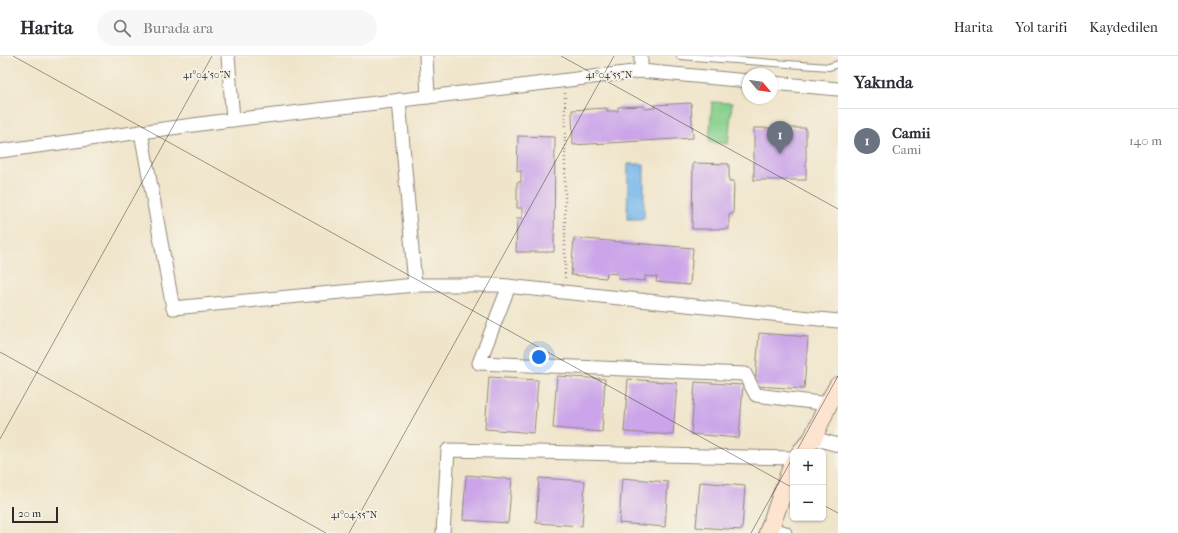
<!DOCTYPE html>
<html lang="tr">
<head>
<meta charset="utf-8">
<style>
	:root { --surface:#fff; --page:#f7f7f7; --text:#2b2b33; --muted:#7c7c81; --line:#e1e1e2; --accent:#0b8043 }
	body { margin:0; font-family:"IM FELL French Canon",serif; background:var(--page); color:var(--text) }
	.controls { position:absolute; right:12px; bottom:12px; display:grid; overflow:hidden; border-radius:6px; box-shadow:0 1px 3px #0004 }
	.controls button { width:36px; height:36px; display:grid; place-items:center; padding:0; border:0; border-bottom:1px solid var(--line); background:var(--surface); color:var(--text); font:20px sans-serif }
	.compass { position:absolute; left:742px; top:12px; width:36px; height:36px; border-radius:50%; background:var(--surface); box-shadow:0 1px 3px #0004; rotate:119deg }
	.scale { position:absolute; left:12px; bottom:10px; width:46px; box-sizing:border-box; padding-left:4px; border:2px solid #2b2b2b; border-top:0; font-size:11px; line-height:14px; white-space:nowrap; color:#2b2b2b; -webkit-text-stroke:3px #f7f3e8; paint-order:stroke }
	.you { position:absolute; left:539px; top:301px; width:14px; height:14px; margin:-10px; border:3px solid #fff; border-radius:50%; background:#1a73e8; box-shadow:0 0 0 6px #1a73e833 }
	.badge { display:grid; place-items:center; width:26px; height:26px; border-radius:50%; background:var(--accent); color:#fff; font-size:13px; font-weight:700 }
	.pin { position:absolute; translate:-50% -33px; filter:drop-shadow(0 1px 2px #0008) }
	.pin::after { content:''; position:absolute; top:21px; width:14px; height:12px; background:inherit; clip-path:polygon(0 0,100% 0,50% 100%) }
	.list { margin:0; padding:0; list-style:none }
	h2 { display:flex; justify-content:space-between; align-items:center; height:52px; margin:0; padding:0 16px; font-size:17px }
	h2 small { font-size:13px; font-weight:400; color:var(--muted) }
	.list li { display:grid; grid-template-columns:26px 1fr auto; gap:12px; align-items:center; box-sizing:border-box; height:64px; padding:0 16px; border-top:1px solid var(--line) }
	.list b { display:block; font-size:15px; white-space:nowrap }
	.list p { margin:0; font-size:13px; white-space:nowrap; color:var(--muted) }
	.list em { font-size:13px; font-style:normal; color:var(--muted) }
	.icon { flex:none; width:22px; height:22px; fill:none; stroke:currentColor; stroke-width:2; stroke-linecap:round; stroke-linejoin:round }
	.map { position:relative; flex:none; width:838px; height:477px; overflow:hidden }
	header { display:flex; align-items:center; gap:24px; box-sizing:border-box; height:56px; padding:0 20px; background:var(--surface); border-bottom:1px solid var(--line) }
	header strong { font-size:19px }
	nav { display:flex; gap:22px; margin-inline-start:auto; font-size:14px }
	.search { width:280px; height:36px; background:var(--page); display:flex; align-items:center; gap:10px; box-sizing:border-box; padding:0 14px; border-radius:22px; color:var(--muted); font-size:15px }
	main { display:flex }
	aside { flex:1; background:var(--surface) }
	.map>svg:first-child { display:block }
</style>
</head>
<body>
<header>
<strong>Harita</strong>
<div class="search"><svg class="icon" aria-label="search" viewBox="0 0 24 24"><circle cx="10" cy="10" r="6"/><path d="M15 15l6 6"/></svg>Burada ara</div>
<nav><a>Harita</a><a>Yol tarifi</a><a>Kaydedilen</a></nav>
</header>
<main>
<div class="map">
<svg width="838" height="477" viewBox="0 0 838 477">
	<rect width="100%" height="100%" fill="#f7f3e8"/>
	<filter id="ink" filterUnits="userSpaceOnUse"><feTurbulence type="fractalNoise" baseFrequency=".025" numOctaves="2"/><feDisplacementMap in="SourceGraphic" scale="8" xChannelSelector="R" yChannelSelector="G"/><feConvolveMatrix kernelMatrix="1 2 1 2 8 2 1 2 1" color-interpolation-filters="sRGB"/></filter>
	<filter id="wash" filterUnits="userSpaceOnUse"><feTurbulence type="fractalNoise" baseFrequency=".012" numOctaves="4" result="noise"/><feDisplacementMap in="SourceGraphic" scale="16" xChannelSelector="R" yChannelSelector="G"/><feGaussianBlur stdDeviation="0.9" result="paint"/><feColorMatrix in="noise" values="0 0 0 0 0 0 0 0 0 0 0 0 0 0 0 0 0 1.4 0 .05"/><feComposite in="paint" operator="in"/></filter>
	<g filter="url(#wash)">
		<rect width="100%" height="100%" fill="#f0e5ca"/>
		<polygon fill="#87d08c" stroke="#597e5c" points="712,46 732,47 728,88 709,86"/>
		<polygon fill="#76b7ea" stroke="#50718a" points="628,108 644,108 644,163 627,163"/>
		<g id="blocks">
			<g fill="#cba4e9">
				<polygon points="691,47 693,82 573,89 572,54 607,52 607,55 618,55 618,51 644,50 644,53 655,52 654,49"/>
				<rect x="754" y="72" width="52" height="52"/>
				<polygon points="518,80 555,81 554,196 516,196 517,162 522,162 522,152 517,152 517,126 521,126 521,115 517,115"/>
				<polygon points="693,107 729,108 729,125 734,125 733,158 729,158 729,173 692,173"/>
				<polygon points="574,182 693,192 690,229 656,226 657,221 645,220 645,225 618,223 618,218 607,217 606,222 571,219"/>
				<polygon points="759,277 808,281 804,333 755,330"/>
				<polygon points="557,320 605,323 602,376 553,372"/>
				<polygon points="489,321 538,324 534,377 485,373"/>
				<polygon points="628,323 677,327 673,379 624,376"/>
				<polygon points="695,326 743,329 739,382 691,378"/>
				<polygon points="466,419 512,423 508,467 463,464"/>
				<polygon points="539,422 585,425 582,470 536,467"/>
				<polygon points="622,422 668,426 665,471 619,467"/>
				<polygon points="700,426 745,430 742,474 696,471"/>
			</g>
		</g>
	</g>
	<g filter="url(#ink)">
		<use href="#blocks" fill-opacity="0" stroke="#8e887a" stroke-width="1"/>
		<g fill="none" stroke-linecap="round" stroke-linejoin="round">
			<defs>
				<polyline id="lane" points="680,0 829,11 838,8"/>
				<g id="street">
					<polyline points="228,0 233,64"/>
					<polyline points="426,0 428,41"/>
					<polyline points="641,0 641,15"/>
					<polyline points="772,27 838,33"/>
					<polyline points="399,44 415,229"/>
					<polyline points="141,76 173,252 415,229 497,229 838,265"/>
					<polyline points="0,95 223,65 512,31 641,15 748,25"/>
					<polyline points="509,230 479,307 745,318 756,339 828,348"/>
					<polyline points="813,382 838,389"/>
					<polyline points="769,472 785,477"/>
					<polyline points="443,477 448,394 793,402"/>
				</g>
				<g id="secondary">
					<polyline points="801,396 813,382 828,348 838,330"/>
					<polyline points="768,477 793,408"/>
				</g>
			</defs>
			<use href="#lane" stroke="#8e887a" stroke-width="8"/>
			<use href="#street" stroke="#8e887a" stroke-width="15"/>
			<use href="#secondary" stroke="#8e887a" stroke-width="20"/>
			<polyline stroke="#8e887a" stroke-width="2.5" stroke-dasharray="1 3" stroke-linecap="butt" points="565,37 565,224"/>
			<use href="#lane" stroke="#fff" stroke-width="6"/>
			<use href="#street" stroke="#fff" stroke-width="13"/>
			<use href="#secondary" stroke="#fde4d1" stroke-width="18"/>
		</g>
	</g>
	<path fill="none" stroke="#2b2b2b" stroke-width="1" stroke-opacity="0.45" d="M13,0l780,432M561,0l277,153M0,296l326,181M0,383l212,-383M796,396l42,-76M823,449l15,8M349,477l265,-477M751,477l42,-76"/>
	<g font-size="10" text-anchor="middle" fill="#2b2b2b" stroke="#f7f3e8" stroke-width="3.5" stroke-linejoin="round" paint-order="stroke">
		<text x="207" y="22">41°04'50"N</text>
		<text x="609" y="22">41°04'55"N</text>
		<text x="354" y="462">41°04'55"N</text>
	</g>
</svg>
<div class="controls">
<button>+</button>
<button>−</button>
</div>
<svg class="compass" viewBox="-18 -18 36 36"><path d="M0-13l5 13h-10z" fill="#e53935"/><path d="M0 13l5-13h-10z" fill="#7c7c81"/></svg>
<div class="scale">20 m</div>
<div class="you"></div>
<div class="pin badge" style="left:780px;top:98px;background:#6b7280">1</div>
</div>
<aside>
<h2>Yakında<small></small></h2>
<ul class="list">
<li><span class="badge" style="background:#6b7280">1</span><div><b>Camii</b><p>Cami</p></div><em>140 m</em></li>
</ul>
</aside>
</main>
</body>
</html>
